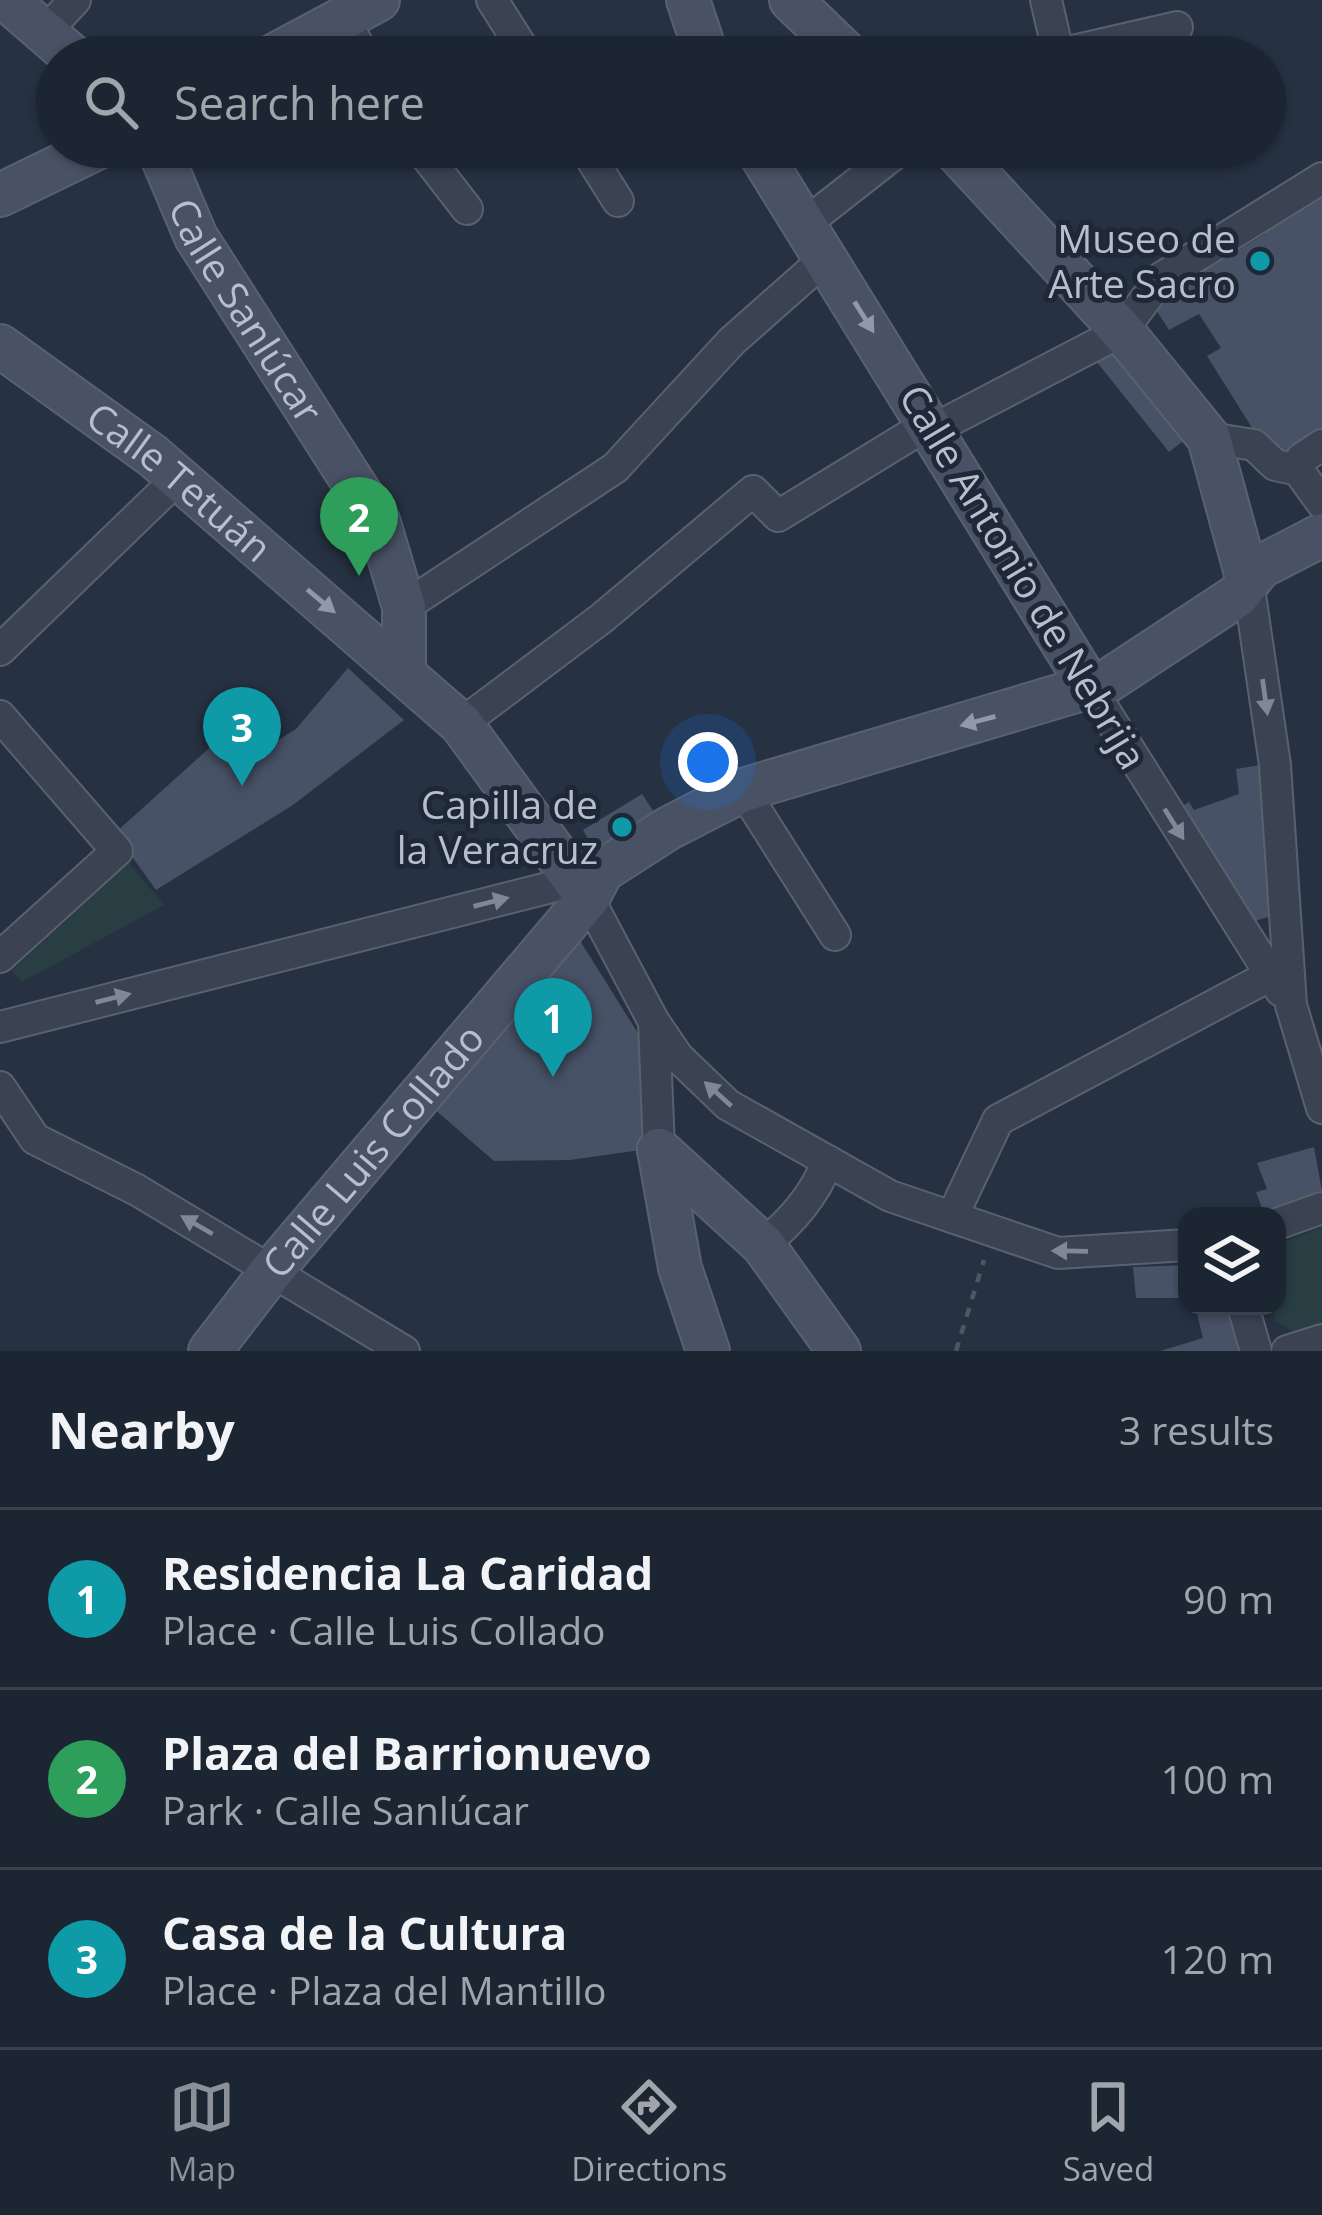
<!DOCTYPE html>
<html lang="en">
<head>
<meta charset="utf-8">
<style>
	:root { --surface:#1c2532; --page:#29313e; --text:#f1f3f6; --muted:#a0a5ac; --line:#3a424d; --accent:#8c9099 }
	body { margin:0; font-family:"Open Sans",sans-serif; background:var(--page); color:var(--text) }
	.controls { position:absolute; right:36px; bottom:36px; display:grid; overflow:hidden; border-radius:24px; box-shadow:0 3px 9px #0004 }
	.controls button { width:108px; height:108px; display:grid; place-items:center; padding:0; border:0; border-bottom:3px solid var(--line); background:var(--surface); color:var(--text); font:60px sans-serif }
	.you { position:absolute; left:708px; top:762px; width:42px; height:42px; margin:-30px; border:9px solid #fff; border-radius:50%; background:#1a73e8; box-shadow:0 0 0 18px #1a73e833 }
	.badge { display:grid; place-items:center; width:78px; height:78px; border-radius:50%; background:var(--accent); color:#fff; font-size:39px; font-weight:700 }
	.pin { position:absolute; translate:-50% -99px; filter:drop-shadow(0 3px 6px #0008) }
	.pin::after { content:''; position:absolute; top:63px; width:42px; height:36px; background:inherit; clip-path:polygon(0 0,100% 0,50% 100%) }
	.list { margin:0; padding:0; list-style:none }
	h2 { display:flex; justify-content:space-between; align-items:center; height:156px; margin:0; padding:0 48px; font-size:51px }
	h2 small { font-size:39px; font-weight:400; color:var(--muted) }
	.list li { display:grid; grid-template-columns:78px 1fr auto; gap:36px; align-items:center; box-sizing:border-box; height:180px; padding:0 48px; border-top:3px solid var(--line) }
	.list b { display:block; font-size:45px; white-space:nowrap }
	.list p { margin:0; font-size:39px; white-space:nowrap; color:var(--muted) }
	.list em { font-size:39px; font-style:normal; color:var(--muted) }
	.icon { flex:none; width:66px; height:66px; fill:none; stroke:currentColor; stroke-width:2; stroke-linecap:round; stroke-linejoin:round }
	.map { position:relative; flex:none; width:1322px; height:1351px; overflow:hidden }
	.search { position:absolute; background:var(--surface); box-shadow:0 3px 9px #0004; left:36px; right:36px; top:36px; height:132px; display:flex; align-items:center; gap:30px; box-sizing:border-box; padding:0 42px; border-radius:66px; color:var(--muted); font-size:45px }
	.sheet { height:696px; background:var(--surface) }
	nav { display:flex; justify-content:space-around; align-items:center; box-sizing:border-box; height:168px; border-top:3px solid var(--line); background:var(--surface); font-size:33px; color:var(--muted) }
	nav a { display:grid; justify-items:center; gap:6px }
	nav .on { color:var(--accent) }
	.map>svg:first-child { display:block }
</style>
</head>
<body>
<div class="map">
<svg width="1322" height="1351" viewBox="0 0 1322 1351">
	<rect width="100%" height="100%" fill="#263142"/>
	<g fill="#283e43">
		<polygon points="129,863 164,905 22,982 11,971"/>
		<polygon points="1322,1227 1322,1323 1294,1332 1276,1321 1271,1306 1277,1306 1277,1245"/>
	</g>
	<g fill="#485266">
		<polygon points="1322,187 1322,428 1278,456 1264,433 1254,431 1207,356 1221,348 1199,314 1169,330 1151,302 1265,234 1260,223"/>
		<polygon points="1110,345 1186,439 1169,452 1092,356"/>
		<polygon points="348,668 404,720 293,805 156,890 115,833 216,742 236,767 296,729"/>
		<polygon points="1266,764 1278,914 1248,923 1178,809 1189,802 1194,810 1239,794 1236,769"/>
		<polygon points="642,794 662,824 601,860 583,830"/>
		<polygon points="579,939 646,1046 648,1149 570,1160 494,1161 433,1108"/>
		<polygon points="1314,1147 1322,1191 1264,1214 1256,1192 1267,1189 1257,1163"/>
		<polygon points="1187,1265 1187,1298 1136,1298 1133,1267"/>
		<polygon points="1195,1306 1232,1306 1247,1351 1160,1351 1203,1338"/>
	</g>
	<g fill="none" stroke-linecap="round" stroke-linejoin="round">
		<defs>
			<g id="street">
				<polyline points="492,0 528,57"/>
				<polyline points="1046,0 1058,52"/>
				<polyline points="343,18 365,57"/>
				<polyline points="44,33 75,0"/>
				<polyline points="1046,57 1177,27"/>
				<polyline points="419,147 467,209"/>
				<polyline points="584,147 618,201"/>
				<polyline points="806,223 903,147"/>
				<polyline points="934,429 1122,331 1161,278 1322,178"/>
				<polyline points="1209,438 1254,445 1275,465 1298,470"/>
				<polyline points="1322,445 1302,458 1298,470 1322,503"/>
				<polyline points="1248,581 1275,765 1291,1005 1322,1108"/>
				<polyline points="404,607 615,468 732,341 827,257"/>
				<polyline points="0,650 177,479"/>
				<polyline points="1091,689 1281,991"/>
				<polyline points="0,716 117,851 0,957"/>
				<polyline points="461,724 602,618 753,491 778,516 930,423"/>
				<polyline points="743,790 835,935"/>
				<polyline points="588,898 654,1022 678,1057 728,1105 890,1196 1058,1253 1187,1245"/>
				<polyline points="654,1022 659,1150"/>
				<polyline points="0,1027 579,880"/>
				<polyline points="0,1087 35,1139 137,1190 404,1351"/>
				<polyline points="952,1217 998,1120 1269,976"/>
				<polyline points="1277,1224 1322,1208"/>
				<path d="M763,1245c29,-24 51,-49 65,-84"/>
				<polyline points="1243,1306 1256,1351"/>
				<polyline points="1287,1351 1322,1340"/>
			</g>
			<g id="secondary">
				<polyline points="7,0 73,57"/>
				<polyline points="688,0 707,57"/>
				<polyline points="791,0 850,57"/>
				<polyline points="271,57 378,0"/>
				<path id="s1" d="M158,147l38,90 183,286 25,84v65"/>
				<polyline points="756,147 1091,689"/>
				<polyline points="952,147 1122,331 1209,438 1248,581"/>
				<polyline points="0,195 99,147"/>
				<path id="s2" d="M0,346l153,110 308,268 127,174"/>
				<polyline points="659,1150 763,1245 839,1351"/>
				<polyline points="659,1150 680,1268 708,1351"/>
				<path id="s3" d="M210,1351l63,-82 315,-371 14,-27 67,-43 74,-38 363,-108 131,-86 23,-29 62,-32"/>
			</g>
		</defs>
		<use href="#street" stroke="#59616f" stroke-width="34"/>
		<use href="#secondary" stroke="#59616f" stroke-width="46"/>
		<polyline stroke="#475b60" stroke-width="4.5" stroke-dasharray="9 9" stroke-linecap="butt" points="956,1351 984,1260"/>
		<use href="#street" stroke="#3b4352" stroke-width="30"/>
		<use href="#secondary" stroke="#495265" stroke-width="42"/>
	</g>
	<defs><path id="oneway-solid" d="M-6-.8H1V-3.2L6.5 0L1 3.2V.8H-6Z" transform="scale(3)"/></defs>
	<g fill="#9198a8">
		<use href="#oneway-solid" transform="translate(864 317) rotate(58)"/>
		<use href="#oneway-solid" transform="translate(321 601) rotate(40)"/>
		<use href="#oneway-solid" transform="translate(978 721) rotate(165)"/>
	</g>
	<g fill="#808795">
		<use href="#oneway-solid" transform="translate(1265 697) rotate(82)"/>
		<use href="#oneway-solid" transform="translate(1174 824) rotate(58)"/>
		<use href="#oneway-solid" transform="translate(491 902) rotate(-14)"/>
		<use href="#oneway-solid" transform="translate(113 998) rotate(-14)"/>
		<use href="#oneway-solid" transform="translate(718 1094) rotate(-138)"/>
		<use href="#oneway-solid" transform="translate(197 1225) rotate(-150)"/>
		<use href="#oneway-solid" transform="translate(1070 1251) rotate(-179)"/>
	</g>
	<g fill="#0f9aa8" stroke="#1f2837" stroke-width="4.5">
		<circle cx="1260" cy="261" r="12"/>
		<circle cx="622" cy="827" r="12"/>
	</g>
	<g text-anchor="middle" stroke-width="10" stroke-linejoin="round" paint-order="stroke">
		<g font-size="39" fill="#b8becc" stroke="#1f2837" text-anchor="end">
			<text x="1236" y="253">Museo de<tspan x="1236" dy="45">Arte Sacro</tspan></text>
			<text x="598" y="819">Capilla de<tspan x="598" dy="45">la Veracruz</tspan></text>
		</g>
		<g font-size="39" fill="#b8becc" stroke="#1f2837">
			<text dy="14" stroke="none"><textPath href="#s1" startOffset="186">Calle Sanlúcar</textPath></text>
			<text dy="14" stroke="none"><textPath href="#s2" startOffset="225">Calle Tetuán</textPath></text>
			<text transform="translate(1023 577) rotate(59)" y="14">Calle Antonio de Nebrija</text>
			<text dy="14" stroke="none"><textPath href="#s3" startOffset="258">Calle Luis Collado</textPath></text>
		</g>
	</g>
</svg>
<div class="controls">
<button><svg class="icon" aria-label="layers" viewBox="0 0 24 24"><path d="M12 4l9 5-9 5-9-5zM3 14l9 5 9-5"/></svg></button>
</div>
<div class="you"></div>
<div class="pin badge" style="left:553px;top:1077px;background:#0f9aa8">1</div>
<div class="pin badge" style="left:359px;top:576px;background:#2e9e5b">2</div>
<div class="pin badge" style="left:242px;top:786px;background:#0f9aa8">3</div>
<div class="search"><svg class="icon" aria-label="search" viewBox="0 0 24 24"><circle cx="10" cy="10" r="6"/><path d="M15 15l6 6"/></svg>Search here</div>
</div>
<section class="sheet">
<h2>Nearby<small>3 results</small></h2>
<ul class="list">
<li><span class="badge" style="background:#0f9aa8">1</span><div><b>Residencia La Caridad</b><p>Place · Calle Luis Collado</p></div><em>90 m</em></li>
<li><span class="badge" style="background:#2e9e5b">2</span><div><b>Plaza del Barrionuevo</b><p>Park · Calle Sanlúcar</p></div><em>100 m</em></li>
<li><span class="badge" style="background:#0f9aa8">3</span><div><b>Casa de la Cultura</b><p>Place · Plaza del Mantillo</p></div><em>120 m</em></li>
</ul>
</section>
<nav>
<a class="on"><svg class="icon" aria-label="map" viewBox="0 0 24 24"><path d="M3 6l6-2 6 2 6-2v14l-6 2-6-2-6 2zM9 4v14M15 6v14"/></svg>Map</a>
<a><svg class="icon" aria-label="directions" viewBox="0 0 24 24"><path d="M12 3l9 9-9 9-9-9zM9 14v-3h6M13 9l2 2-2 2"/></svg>Directions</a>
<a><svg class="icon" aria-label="saved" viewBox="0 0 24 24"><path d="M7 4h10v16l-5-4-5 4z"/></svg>Saved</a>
</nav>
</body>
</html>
